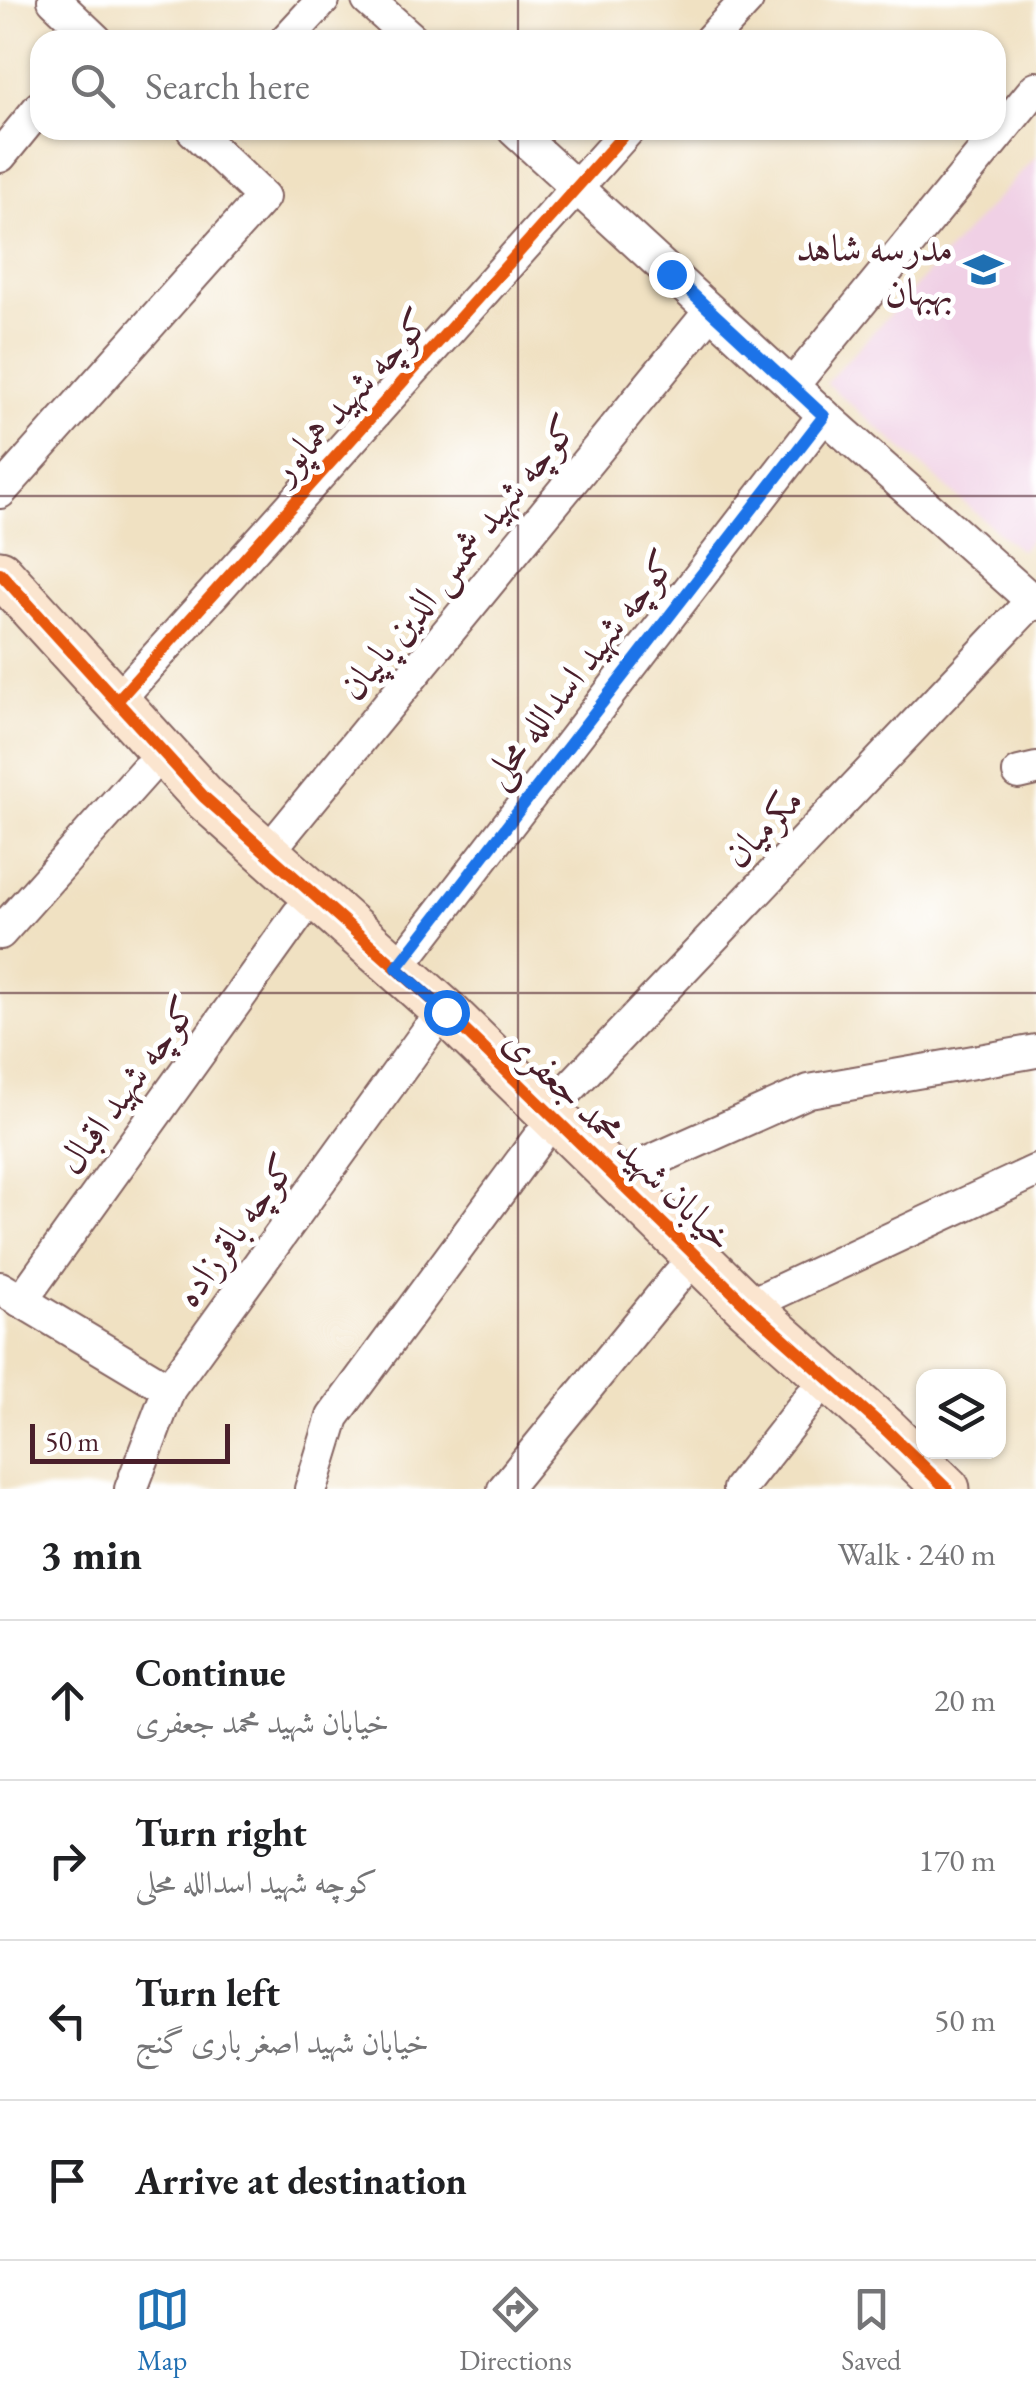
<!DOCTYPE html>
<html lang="en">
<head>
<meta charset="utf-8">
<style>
	:root { --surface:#fff; --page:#f6f6f6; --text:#202124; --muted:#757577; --line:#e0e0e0; --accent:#1f6fb2 }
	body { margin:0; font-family:"EB Garamond",Amiri,serif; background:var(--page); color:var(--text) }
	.controls { position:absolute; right:30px; bottom:30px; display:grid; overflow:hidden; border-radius:20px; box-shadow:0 2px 8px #0004 }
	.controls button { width:90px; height:90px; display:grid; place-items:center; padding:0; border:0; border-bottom:2px solid var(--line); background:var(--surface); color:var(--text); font:50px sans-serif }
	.scale { position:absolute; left:30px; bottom:25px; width:200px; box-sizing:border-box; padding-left:10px; border:5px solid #4a1f2b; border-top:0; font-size:28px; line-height:35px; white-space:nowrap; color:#4a1f2b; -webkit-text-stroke:8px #fff; paint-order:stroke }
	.stop { position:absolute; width:30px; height:30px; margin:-22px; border:8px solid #1a73e8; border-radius:50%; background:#fff }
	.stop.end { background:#1a73e8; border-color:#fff; box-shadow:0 2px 10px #0008 }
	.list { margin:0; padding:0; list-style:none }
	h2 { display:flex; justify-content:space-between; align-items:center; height:130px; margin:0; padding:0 40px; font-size:42px }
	h2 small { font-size:32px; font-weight:400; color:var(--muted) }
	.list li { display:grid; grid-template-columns:65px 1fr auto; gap:30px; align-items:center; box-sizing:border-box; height:160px; padding:0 40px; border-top:2px solid var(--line) }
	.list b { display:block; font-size:38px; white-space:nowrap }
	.list p { margin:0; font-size:32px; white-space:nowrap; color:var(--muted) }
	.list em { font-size:32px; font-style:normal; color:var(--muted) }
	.icon { flex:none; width:55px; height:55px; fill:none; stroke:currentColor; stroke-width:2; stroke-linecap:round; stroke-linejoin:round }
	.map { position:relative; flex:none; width:1036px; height:1489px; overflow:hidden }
	.search { position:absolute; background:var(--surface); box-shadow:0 2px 8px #0004; left:30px; right:30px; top:30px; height:110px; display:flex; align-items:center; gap:25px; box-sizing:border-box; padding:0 35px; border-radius:30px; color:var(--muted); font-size:38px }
	.sheet { height:770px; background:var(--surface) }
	nav { display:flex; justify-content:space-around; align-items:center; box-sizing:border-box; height:140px; border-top:2px solid var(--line); background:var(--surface); font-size:28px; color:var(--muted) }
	nav a { display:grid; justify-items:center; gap:5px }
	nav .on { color:var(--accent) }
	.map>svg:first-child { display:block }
</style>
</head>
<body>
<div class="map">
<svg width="1036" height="1489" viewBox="0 0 1036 1489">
	<rect width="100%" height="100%" fill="#fff"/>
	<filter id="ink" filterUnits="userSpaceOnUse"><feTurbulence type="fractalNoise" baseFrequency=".01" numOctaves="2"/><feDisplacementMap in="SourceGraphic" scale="20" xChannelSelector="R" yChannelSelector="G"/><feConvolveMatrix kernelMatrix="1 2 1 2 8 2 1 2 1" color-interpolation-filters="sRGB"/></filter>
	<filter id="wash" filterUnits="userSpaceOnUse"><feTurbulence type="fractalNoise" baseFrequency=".0048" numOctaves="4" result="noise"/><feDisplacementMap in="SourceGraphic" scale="40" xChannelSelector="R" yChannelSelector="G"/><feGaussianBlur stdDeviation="2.25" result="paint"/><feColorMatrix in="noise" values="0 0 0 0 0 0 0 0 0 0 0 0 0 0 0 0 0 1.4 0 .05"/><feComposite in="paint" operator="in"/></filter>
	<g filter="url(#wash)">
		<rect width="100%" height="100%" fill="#f0e1c2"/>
		<polygon fill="#f0d0e5" points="1036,156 1036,533 1020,551 826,383"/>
	</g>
	<g filter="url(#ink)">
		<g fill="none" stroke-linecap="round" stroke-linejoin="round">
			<defs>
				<g id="street">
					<polyline points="54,0 96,40"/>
					<polyline points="368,0 413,40"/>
					<polyline points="286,40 323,0"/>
					<polyline points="710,40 747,0"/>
					<polyline points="514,130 824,415 1036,604"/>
					<polyline points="0,156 40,107"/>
					<polyline points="792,386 1036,88"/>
					<polyline points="0,492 263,197 193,130"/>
					<polyline points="117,701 628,130"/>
					<polyline points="1019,773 1036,769"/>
					<polyline points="267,853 710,312"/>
					<polyline points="0,933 145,771"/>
					<polyline points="397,969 824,415"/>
					<polyline points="547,1112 1036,597"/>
					<polyline points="614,1178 809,1091 1036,1051"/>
					<polyline points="0,1288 169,1389"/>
					<polyline points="21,1301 298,915"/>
					<polyline points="747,1306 1036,1171"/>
					<polyline points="131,1489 169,1389 428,1031"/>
					<polyline points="311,1489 333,1417 538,1139"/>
					<polyline points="504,1489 678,1276"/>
					<polyline points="739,1489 810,1398"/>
				</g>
				<polyline id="secondary" points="0,573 204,797 446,1012 747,1306 884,1428 947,1489"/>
			</defs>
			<use href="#street" stroke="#846360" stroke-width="36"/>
			<use href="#secondary" stroke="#846360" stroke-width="49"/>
			<use href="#street" stroke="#fff" stroke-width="32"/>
			<use href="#secondary" stroke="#fbe5cf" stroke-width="45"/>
			<defs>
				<g id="cycleway">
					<polyline points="0,573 204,797 446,1012 747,1306 884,1428 947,1489"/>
					<polyline points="117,701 628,130"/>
				</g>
			</defs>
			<use href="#cycleway" stroke="#fff" stroke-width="19"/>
			<use href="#cycleway" stroke="#e8590c" stroke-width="12"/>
		</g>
	</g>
	<g fill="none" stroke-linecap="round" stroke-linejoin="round" filter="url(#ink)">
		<polyline stroke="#1a73e8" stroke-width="12" points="446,1012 397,968 824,416 671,274"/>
	</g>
	<path fill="none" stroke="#4a1f2b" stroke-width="2.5" stroke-opacity="0.55" d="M518,0v40M518,130v1359M0,496h1036M0,993h1036"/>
	<defs>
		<symbol id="school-bare" viewBox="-9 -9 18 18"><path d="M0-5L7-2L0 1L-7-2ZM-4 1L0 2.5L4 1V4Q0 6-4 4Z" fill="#1f6fb2" stroke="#fff" stroke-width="2.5" paint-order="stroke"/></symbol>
	</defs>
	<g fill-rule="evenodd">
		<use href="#school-bare" x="956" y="242" width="55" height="55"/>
	</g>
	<g text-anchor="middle" stroke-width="10" stroke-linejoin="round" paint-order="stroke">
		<g font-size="38" fill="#4a1f2b" stroke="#fff" text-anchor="end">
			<text x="953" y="261">مدرسه شاهد<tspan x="953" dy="44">بهبهان</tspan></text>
		</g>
		<g font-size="38" fill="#4a1f2b" stroke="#fff">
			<text transform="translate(350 395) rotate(-48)" y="13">کوچه شهید هماپور</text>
			<text transform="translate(458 557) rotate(-51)" y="13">کوچه شهید شمس الدین پاپیان</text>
			<text transform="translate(579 668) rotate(-52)" y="13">کوچه شهید اسدالله محلی</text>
			<text transform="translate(763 827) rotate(-46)" y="13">مکرمیان</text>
			<text transform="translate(127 1085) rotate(-54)" y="13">کوچه شهید اقبال</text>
			<text transform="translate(619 1139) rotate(44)" y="13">خیابان شهید محمد جعفری</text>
			<text transform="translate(235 1230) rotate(-54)" y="13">کوچه باقرزاده</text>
		</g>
	</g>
</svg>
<div class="controls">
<button><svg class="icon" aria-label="layers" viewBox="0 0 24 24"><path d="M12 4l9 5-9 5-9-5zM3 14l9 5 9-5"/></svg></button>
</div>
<div class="scale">50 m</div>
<div class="stop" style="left:446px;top:1012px"></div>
<div class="stop end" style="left:671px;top:274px"></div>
<div class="search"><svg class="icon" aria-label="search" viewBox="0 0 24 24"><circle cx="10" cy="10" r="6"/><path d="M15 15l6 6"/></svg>Search here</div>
</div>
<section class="sheet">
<h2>3 min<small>Walk · 240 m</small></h2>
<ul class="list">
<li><svg class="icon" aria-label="ahead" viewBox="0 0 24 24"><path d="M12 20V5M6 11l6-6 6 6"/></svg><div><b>Continue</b><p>خیابان شهید محمد جعفری</p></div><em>20 m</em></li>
<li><svg class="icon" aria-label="right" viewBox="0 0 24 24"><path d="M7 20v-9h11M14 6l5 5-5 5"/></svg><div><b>Turn right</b><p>کوچه شهید اسدالله محلی</p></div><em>170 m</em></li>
<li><svg class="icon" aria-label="left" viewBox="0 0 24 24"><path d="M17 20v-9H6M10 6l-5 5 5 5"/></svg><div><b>Turn left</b><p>خیابان شهید اصغر باری گنج</p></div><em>50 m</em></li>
<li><svg class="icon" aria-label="arrive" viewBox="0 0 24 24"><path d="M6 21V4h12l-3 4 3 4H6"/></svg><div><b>Arrive at destination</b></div></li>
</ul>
</section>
<nav>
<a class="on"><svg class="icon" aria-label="map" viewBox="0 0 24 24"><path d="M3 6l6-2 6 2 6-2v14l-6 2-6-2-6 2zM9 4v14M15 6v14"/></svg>Map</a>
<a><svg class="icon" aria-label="directions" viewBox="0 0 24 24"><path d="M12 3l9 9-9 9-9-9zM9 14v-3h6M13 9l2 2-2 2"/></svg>Directions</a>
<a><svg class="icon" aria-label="saved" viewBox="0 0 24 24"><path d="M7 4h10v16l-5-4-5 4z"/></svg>Saved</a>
</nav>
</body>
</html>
